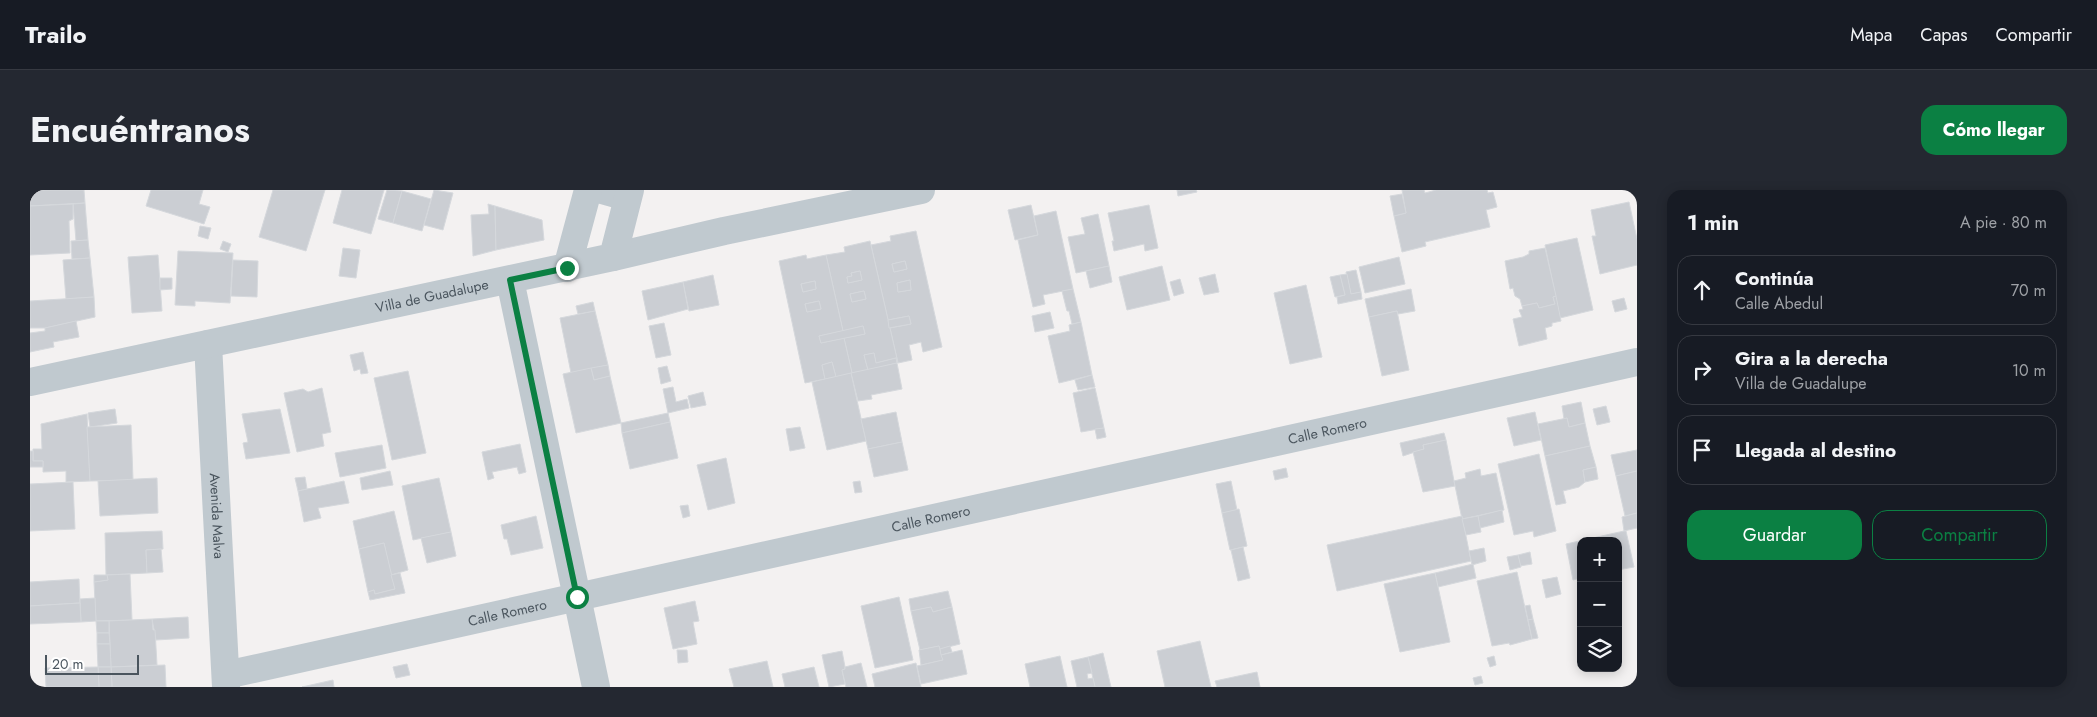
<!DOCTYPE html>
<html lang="es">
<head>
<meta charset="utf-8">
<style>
	:root { --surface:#171b24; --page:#242831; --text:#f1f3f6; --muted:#9ea1a6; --line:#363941; --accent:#0b8043 }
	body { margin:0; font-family:Jost,sans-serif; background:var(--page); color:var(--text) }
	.controls { position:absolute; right:15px; bottom:15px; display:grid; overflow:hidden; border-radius:10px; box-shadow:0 2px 12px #0003 }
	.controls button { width:45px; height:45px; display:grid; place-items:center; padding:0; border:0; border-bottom:1px solid var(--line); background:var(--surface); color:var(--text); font:25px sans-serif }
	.scale { position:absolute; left:15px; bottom:12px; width:94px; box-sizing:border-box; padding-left:5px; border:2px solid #4a555e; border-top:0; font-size:14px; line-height:18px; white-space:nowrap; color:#4a555e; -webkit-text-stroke:4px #fff; paint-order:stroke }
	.stop { position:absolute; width:15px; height:15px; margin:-11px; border:4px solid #0b8043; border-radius:50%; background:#fff }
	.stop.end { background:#0b8043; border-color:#fff; box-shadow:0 1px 5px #0008 }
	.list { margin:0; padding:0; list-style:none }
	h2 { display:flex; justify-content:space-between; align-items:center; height:65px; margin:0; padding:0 20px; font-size:21px }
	h2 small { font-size:16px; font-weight:400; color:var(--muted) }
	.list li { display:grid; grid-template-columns:32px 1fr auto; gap:15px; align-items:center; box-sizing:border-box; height:70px; margin:0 10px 10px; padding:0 10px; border:1px solid var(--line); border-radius:15px }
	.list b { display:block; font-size:19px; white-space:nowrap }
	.list p { margin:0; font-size:16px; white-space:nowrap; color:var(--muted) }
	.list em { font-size:16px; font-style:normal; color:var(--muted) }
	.actions { display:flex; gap:10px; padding:15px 20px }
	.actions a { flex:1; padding:11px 0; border:1px solid var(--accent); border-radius:15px; text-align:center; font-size:18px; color:var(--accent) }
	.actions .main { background:var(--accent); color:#fff }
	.icon { flex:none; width:28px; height:28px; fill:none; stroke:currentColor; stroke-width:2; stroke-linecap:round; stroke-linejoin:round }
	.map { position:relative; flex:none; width:1607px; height:497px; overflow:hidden; border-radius:15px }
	header { display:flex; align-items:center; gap:30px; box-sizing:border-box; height:70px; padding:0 25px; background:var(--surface); border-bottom:1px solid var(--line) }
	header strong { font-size:24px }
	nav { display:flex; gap:28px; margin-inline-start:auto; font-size:18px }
	.intro { display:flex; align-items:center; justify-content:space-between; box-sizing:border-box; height:120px; padding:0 30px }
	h1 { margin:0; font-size:35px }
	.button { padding:12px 22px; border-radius:15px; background:var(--accent); color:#fff; font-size:18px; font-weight:700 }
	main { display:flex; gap:30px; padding:0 30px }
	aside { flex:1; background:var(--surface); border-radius:15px; box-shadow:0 2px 12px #0003 }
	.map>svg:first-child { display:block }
</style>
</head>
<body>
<header>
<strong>Trailo</strong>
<nav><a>Mapa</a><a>Capas</a><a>Compartir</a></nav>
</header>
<div class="intro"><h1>Encuéntranos</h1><a class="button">Cómo llegar</a></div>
<main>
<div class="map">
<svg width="1607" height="497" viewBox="0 0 1607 497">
	<rect width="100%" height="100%" fill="#f3f1f1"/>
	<g fill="#cbced3" stroke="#d5d8dc" fill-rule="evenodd">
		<polygon points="0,0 54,0 55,13 0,16"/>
		<polygon points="121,0 173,0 169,14 180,17 174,34 116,16"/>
		<polygon points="243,0 295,0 276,61 229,47"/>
		<polygon points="312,0 354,0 341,44 303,33"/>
		<polygon points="357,0 372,1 363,33 348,29"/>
		<polygon points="404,0 423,3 413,40 394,35"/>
		<polygon points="1147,0 1166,0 1167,2 1148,6"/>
		<polygon points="1372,0 1394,0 1395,3 1406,0 1457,0 1458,3 1463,2 1467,17 1456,20 1460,37 1395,52 1396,56 1372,62 1364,26 1376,23"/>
		<polygon points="372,1 401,9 392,41 363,33"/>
		<polygon points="1372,4 1376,23 1364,26 1360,6"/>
		<polygon points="1599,12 1607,49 1607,75 1570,84 1562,46 1566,46 1561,20"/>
		<polygon points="55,13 58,50 46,51 43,14"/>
		<polygon points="43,14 43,29 39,31 40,63 0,65 0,16"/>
		<polygon points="458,14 465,16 466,60 443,66 441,25 459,24"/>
		<polygon points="1001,15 1008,45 985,50 978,20"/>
		<polygon points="1119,15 1128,58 1115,61 1114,54 1084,61 1082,51 1084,51 1078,23"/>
		<polygon points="465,16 512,30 514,50 466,60"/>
		<polygon points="1026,21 1043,99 1013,105 1015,114 1003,117 988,50 1008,45 1004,26"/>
		<polygon points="1068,24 1079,76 1046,83 1038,47 1055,44 1051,28"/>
		<polygon points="170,36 181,38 178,49 168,46"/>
		<path d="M886,41l26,116 -19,5 -2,-10 -12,3 3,15 -14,3 -8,-35 21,-4 -2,-8 -21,4 -17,-75 20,-4 -1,-5zM875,71l2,8 -13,3 -2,-8zM880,90l1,10 -13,2 -1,-9z"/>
		<polygon points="1547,48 1563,120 1530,128 1515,55"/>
		<polygon points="58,50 60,68 42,69 41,51"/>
		<polygon points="193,51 201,54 198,62 190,59"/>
		<path d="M840,51l28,122 -2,-5 -20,5 -2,-10 -10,2 4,15 -16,3 -8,-35 21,-4 -2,-8 -20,5 -17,-76 19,-3 -1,-5zM830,81l2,9 -14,3 -1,-6 5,-1 -1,-3zM834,101l2,8 -14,3 -2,-8z"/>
		<polygon points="313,58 330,60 326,88 309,86"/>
		<polygon points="1515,58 1526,106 1523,107 1525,114 1509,118 1507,113 1492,116 1490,109 1485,106 1483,98 1480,99 1475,71 1493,67 1499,64 1499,61"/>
		<polygon points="148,61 203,63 200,113 165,111 165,116 145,115"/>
		<polygon points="128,65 132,121 102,123 98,67"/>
		<path d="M776,65l1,4 19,-4 17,76 -24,5 2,7 23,-5 8,35 -16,4 -4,-15 -10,3 3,14 -20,4 -26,-122zM785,91l1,8 -13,3 -2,-8zM789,111l2,8 -14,3 -2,-8z"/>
		<polygon points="1369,67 1375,94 1335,103 1329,77"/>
		<polygon points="60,68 64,107 36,109 33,70"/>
		<polygon points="203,70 228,71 227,107 201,106"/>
		<polygon points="875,71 877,79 864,82 862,74"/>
		<polygon points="1079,76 1082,92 1060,98 1056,81"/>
		<polygon points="1132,76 1140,110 1097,120 1089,87"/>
		<polygon points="1326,80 1331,102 1321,104 1316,82"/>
		<polygon points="830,81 832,90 818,93 817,87 822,86 821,83"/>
		<polygon points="1185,84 1189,102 1174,105 1169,88"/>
		<polygon points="1317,84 1321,104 1331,102 1332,109 1308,114 1307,107 1315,105 1310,85"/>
		<polygon points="683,85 689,115 659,121 653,92"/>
		<polygon points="1310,85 1315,105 1305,107 1300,87"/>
		<polygon points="130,88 142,88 142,99 130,100"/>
		<polygon points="1150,89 1154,103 1144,106 1140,92"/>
		<polygon points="880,90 881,100 868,102 867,93"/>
		<polygon points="785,91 786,99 773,102 771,94"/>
		<polygon points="653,92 658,119 618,130 612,101"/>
		<polygon points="1276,95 1292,167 1260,174 1244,103"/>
		<polygon points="1043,99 1051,132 1042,134 1039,121 1037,121 1032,101"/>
		<polygon points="1381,99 1385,121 1368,124 1367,121 1339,127 1335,109"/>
		<polygon points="834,101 836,109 822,112 820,104"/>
		<polygon points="1526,106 1531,131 1522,133 1522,136 1515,138 1517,149 1489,156 1483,129 1492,127 1489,120 1493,119 1492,116 1507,113 1509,118 1525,114 1523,107"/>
		<polygon points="64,107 65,127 15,138 0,138 0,111"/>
		<polygon points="1594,108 1597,119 1585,122 1582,111"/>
		<polygon points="789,111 791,119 777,122 775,114"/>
		<polygon points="563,112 565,121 548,124 546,116"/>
		<polygon points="565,121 578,175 541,183 530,128"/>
		<polygon points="1367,121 1379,180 1352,186 1339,127"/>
		<polygon points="1020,122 1024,138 1005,142 1002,126"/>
		<polygon points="879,126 881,134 859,138 858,130"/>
		<polygon points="46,131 49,147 23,152 24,157 0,162 0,143 15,141 15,138"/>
		<polygon points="1051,132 1062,185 1029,193 1018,146 1040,141 1039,135"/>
		<polygon points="634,133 641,165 626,168 619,136"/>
		<polygon points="833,136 835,144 791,153 789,146"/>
		<polygon points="333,162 338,183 331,184 330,179 324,181 320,165"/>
		<polygon points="844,163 846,173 866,168 867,173 838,180 834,165"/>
		<polygon points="802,172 806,187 795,189 792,175"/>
		<polygon points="867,173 872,199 841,205 842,209 828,211 821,183"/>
		<polygon points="578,175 580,186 564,190 561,178"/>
		<polygon points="637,176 641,191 631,194 628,178"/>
		<polygon points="561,178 564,190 580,186 591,233 546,243 533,184"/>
		<polygon points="378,181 396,263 362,270 344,188"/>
		<polygon points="821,183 836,251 797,260 782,192"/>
		<polygon points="1062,185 1065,197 1048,200 1045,190"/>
		<polygon points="643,197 646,212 657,209 659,218 638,223 633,199"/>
		<polygon points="292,198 301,242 292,244 294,256 267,262 254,203 273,199 278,202"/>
		<polygon points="1065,198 1074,238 1051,242 1043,203"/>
		<polygon points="673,202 676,215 661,218 658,206"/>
		<polygon points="1551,212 1555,233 1539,237 1537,228 1534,229 1532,216"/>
		<polygon points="1576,216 1580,232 1567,235 1563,219"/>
		<polygon points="85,219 87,233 60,237 58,223"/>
		<polygon points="250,219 260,263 216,269 213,253 218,252 212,224"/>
		<polygon points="866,222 872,252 838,259 831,229"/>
		<polygon points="1505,222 1511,250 1484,256 1477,228"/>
		<polygon points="638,223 640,232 592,243 591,233"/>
		<polygon points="57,224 60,291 36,292 36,281 13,282 13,271 3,271 3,259 12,259 11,234"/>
		<polygon points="1537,228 1539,237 1555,233 1560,256 1515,266 1508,234"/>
		<polygon points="640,232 648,268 600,279 592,243"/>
		<polygon points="101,235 103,290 60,291 57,237"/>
		<polygon points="770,237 775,258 760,261 756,239"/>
		<polygon points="1074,238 1076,247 1067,249 1065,239"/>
		<polygon points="1414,243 1416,250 1393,255 1394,259 1373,266 1370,253"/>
		<polygon points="1416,250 1425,296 1393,302 1383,262 1394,259 1393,255"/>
		<polygon points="872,252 878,280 844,287 838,259"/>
		<polygon points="490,254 496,282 489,284 487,277 462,282 464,288 458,290 452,262"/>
		<polygon points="352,255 356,278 310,287 305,263"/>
		<polygon points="1560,256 1566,277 1553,280 1555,292 1549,297 1533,301 1536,313 1526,315 1515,266"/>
		<polygon points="1607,260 1607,281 1586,286 1581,265"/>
		<polygon points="0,261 3,261 3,271 13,271 13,277 0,277"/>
		<polygon points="1509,264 1526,341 1504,347 1503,341 1484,345 1468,274"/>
		<polygon points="696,268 705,313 678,320 667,275"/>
		<polygon points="1566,277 1568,289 1555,292 1553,280"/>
		<polygon points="1256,278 1258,287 1245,290 1243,281"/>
		<polygon points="1450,279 1451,286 1466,283 1474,320 1432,329 1424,291 1436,288 1435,283"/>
		<polygon points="360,281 363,295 332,300 330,288"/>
		<polygon points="1607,281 1607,323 1595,326 1586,286"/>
		<polygon points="275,287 277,299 268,301 265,288"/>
		<polygon points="127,288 128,323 70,326 68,291"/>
		<polygon points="409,288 421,342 383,350 372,296"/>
		<polygon points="314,291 319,313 288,318 291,328 274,332 268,301"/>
		<polygon points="830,291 832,302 825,303 823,292"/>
		<polygon points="1201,291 1207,320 1192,323 1186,294"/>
		<polygon points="43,292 45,339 0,341 0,294"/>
		<polygon points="658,315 660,326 653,328 650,316"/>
		<polygon points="1209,319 1217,356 1200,360 1192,323"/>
		<polygon points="1472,320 1474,332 1450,338 1448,326"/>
		<polygon points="364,321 378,380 361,385 354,353 329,359 323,331"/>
		<polygon points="1607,323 1607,338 1594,341 1592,327"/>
		<polygon points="506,326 513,358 481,365 477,349 474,349 471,335"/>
		<polygon points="1432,326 1441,371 1307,401 1297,355"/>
		<polygon points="1448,326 1451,342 1436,345 1432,329"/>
		<polygon points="132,341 133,359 116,360 117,383 76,385 75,343"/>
		<polygon points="1594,341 1596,341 1604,377 1588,380 1588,351 1551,351 1551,388 1543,390 1536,354"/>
		<polygon points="421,342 426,366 397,373 391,348"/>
		<polygon points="354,353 365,399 345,404 344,400 338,402 329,359"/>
		<polygon points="1213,357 1220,388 1208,391 1201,360"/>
		<polygon points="1454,358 1456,371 1442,375 1439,361"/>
		<polygon points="131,359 133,382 117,383 116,360"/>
		<polygon points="1500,362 1502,374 1490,376 1488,365"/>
		<polygon points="1488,365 1491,377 1480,380 1477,367"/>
		<polygon points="1443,374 1446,388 1408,397 1405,383"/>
		<polygon points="1487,382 1502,449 1480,455 1479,453 1462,456 1447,391"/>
		<polygon points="370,383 375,403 340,410 338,402 344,400 345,404 365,399 361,385"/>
		<polygon points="1405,383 1420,452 1370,462 1354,394"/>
		<polygon points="100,384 102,430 66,431 64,392 78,390 77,385"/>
		<polygon points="64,385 77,385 78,390 64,392"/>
		<polygon points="1527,387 1531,404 1516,408 1512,390"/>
		<polygon points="49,389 50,413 0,416 0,392"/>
		<polygon points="918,401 922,417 903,422 901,417 881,421 879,409"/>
		<polygon points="869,407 883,470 845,478 831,416"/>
		<polygon points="65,408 66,431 51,432 50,409"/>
		<polygon points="665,411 669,431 663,432 667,454 643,459 634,418"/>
		<polygon points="50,413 51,432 0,434 0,416"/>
		<polygon points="1500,415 1503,429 1498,430 1495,416"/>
		<polygon points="901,417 903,422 922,417 930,454 910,459 909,456 890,460 881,421"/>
		<polygon points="158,427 159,448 126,450 122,429"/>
		<polygon points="122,429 123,440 125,440 127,475 81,477 79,431"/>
		<polygon points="1503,429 1508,448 1502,449 1498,430"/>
		<polygon points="66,431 79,431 79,443 67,443"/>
		<polygon points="67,443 79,443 80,454 67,454"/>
		<polygon points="1170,451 1181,497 1135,497 1127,461"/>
		<polygon points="67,454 80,454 81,477 68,477"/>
		<polygon points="909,456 913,470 891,475 889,460"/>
		<polygon points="920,456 922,462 911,465 910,459"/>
		<polygon points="647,460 657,460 658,472 648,473"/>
		<polygon points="932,460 937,484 891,494 887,476 913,470 911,465"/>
		<polygon points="812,461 815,477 815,479 812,480 815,494 799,497 792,465"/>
		<polygon points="1073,463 1081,497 1065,497 1058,467"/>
		<polygon points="1030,466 1037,497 1000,497 995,474"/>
		<polygon points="1464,466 1466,475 1460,477 1457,468"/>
		<polygon points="1058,467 1062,483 1057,484 1058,489 1063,488 1065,497 1047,497 1041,471"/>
		<polygon points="737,471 743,497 704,497 699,479"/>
		<polygon points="831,473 837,497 816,497 812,480 815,479 815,477"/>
		<polygon points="886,473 891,497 845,497 842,484"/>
		<polygon points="377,474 380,485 366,488 363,477"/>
		<polygon points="135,475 136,497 82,497 81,477"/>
		<polygon points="68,477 81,477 82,497 69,497"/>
		<polygon points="68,477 69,497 16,497 15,478"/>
		<polygon points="784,477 789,497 755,497 752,484"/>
		<polygon points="1227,482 1230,497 1187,497 1185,491"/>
		<polygon points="1451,486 1453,493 1445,495 1443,488"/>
		<polygon points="303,490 304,497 272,497"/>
	</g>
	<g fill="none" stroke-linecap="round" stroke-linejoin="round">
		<g stroke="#c0c9cf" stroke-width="28">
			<polyline points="572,0 597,7"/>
			<polyline points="583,67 694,41 891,0"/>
			<polyline points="480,90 566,497"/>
			<path id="s1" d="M178,154l18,343"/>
			<path id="s2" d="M196,485l1411,-313"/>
		</g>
		<g stroke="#c0c9cf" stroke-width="28">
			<polyline points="537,78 558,0"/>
			<path id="s3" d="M0,192l583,-125 17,-67"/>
		</g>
	</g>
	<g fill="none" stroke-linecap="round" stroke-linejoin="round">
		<polyline stroke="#0b8043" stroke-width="6" points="537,78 480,90 547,407"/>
	</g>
	<g text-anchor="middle" stroke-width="4.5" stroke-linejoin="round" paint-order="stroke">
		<g font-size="14" fill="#4a555e" stroke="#fff">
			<text dy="5" stroke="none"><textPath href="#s3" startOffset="411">Villa de Guadalupe</textPath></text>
			<text dy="5" stroke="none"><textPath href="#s2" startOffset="1128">Calle Romero</textPath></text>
			<text dy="5" stroke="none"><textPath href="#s1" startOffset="172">Avenida Malva</textPath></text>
			<text dy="5" stroke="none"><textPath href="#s2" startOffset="722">Calle Romero</textPath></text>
			<text dy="5" stroke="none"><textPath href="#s2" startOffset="288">Calle Romero</textPath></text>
		</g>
	</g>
</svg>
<div class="controls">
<button>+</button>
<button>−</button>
<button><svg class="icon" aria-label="layers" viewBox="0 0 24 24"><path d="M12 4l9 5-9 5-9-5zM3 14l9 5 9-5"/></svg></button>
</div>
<div class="scale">20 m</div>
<div class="stop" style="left:547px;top:407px"></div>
<div class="stop end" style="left:537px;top:78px"></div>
</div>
<aside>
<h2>1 min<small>A pie · 80 m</small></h2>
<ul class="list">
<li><svg class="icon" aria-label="ahead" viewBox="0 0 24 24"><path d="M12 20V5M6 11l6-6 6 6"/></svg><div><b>Continúa</b><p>Calle Abedul</p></div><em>70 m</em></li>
<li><svg class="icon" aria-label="right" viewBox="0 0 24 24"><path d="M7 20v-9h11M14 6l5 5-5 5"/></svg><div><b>Gira a la derecha</b><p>Villa de Guadalupe</p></div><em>10 m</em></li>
<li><svg class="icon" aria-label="arrive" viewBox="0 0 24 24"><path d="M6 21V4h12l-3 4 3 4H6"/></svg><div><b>Llegada al destino</b></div></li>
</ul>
<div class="actions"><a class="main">Guardar</a><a>Compartir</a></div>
</aside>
</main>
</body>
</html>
